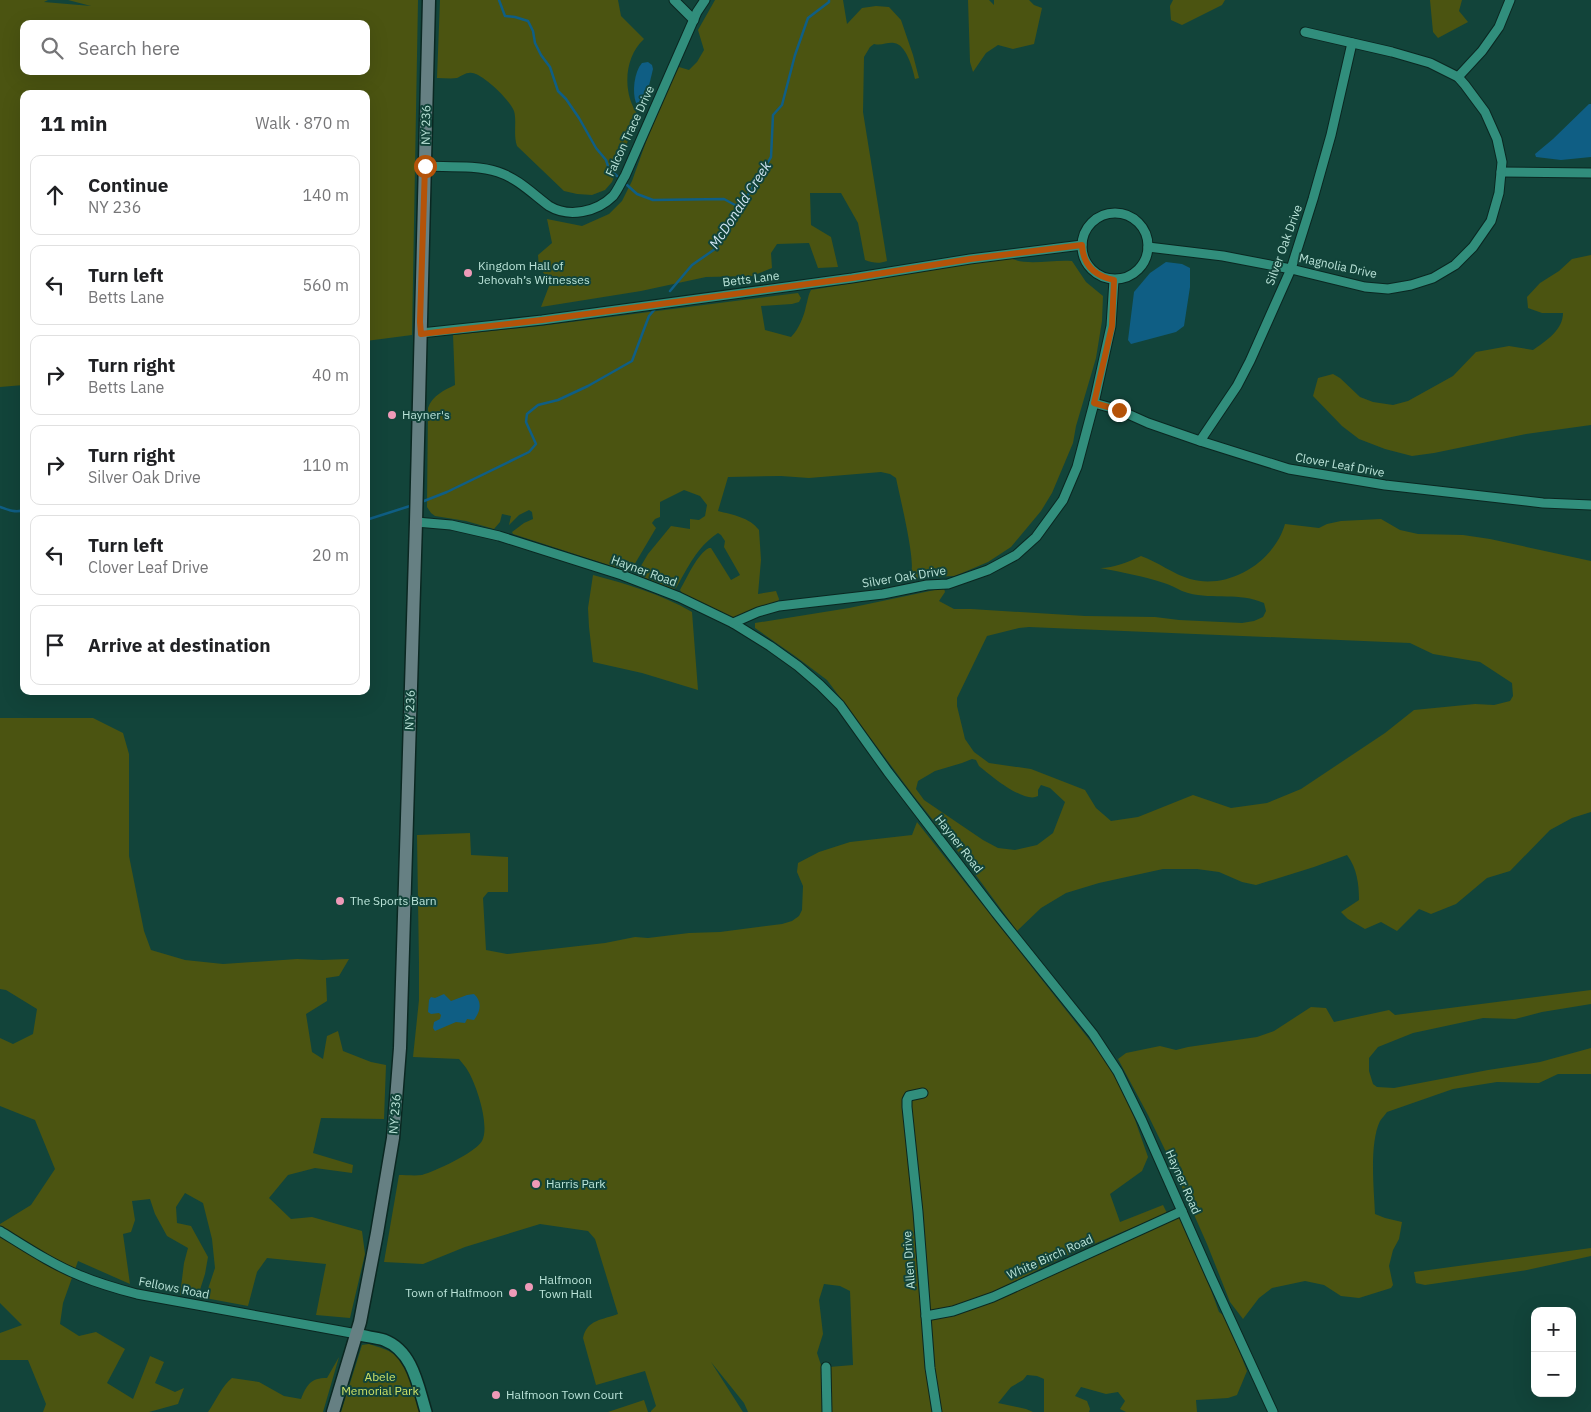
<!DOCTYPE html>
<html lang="en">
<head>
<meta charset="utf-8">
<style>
	:root { --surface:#fff; --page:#f6f6f6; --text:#202124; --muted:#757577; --line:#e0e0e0 }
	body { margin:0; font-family:"IBM Plex Sans",sans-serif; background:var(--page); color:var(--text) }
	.controls { position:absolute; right:15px; bottom:15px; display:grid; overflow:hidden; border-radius:10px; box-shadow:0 5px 20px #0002 }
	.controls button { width:45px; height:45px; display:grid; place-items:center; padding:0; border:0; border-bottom:1px solid var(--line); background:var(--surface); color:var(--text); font:25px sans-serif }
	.stop { position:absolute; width:15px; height:15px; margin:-11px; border:4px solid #b45309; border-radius:50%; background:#fff }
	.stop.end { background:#b45309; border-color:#fff; box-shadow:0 1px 5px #0008 }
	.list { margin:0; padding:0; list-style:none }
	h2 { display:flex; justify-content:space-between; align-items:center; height:65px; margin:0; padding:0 20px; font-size:21px }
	h2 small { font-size:16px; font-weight:400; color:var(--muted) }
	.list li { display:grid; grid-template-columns:32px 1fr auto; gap:15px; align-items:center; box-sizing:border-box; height:80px; margin:0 10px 10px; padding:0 10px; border:1px solid var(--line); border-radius:10px }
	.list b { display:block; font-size:19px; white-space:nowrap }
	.list p { margin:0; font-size:16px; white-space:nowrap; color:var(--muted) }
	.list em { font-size:16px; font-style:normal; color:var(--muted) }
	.icon { flex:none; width:28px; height:28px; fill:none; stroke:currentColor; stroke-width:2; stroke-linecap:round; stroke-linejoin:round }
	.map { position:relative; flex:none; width:1591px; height:1412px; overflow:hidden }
	.search { position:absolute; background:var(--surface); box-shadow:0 5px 20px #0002; left:20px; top:20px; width:350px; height:55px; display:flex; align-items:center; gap:12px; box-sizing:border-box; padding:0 18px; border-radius:10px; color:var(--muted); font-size:19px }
	.panel { position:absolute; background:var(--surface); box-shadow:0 5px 20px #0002; left:20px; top:90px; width:350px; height:605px; border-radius:10px }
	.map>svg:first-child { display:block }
</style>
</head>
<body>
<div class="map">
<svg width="1591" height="1412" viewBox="0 0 1591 1412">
	<rect width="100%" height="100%" fill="#12443a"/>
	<g fill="#4b5411" fill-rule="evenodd">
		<path d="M0,0h48l-4,2 47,4 -23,-6h350l-6,335 -46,6v-247h-342v291l-24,2zM24,24h342v47h-342z"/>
		<path d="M440,0h178l3,16 23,23c-20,18 -22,54 -6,76l-26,67 -7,8 -13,5 -15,-1 -13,-3 -47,-45c-4,-11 0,-25 -3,-35 -4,-11 -31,-37 -42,-38 -6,-1 -10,3 -15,5 -6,1 -13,0 -20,0z"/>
		<path d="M715,0h128l4,24 15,-16 14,-2 13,1 12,13 12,35 6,23 -4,1c-2,-10 -9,-35 -21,-36 -7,-1 -12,3 -20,1l-4,3 -6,10 -1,55 24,149c-8,3 -14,2 -22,-1l-7,-37 -17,-30h-31l1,32 20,12 7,30 -20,1 -9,-25 -32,1 -6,9 1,15 -20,8 -46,1 -65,14 -100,16 10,-26 -12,-13 -1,-13 14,-12 -5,-24 35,7 27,-12 13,-13 10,-20 15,-42 21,-51 11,-21 10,3 8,-8 7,-12 -6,-20z"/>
		<polygon points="968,0 989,0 994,5 994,0 1029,0 1034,5 1042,8 1034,44 1013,49 998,45 986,53 973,72 970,62"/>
		<polygon points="1173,0 1225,0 1222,5 1182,25 1171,20 1170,6"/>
		<polygon points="1430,0 1462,0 1459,11 1468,22 1438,38 1433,32"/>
		<path d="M1591,255v170l-65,9 -92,19 -22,3 -27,-7 -26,-10 -17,-13 -29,-30 5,-18 15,-4 7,4 20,19 13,5 20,3 15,-4 45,-25 23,-24 33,-6 24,4c13,-9 30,-20 30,-37h-21l-14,-5 -1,-11 13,-14 19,-12 13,-12z"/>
		<path d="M1009,257c15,10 44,2 63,4l14,21 17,14 -1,25 -6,37 -20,68 -3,17 -21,50 -11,18 -30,36 -23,15 -33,14 -28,1 -20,4 -1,-3c1,-2 4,-3 5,-6 5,-10 -12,-79 -15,-94l-6,-4 -9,-2 -72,6 -28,-2 -53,1 -10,34c15,4 31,6 41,19l2,30 -3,34 18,-3 3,8 -1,4 -39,14h-11l-46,-24 -2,-3c7,-12 17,-36 29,-42h2l20,32 9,-5 -16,-28 1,-6 -4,-6 -3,-2c-22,15 -29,33 -42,55l-3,1 -35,-14v-4l10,-17 23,-28 19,3v-10l9,1 6,-4 2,-11 -7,-9 -16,-6 -24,12v15l-5,2 -3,4 4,5 -26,44 -117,-38 -1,-2 12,-9 9,-4 -1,-7 -3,-2 -10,5 -10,10 2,-9 -9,-2 -2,8 -6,7 -28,-8 -31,-5 -4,-3 -4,-6 1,-99c4,-12 16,-18 27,-23l-2,-50 87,-9 258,-33 3,5 -2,4 -7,2 -31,2 4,24 26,7c8,-8 13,-21 15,-31 2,-6 2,-11 5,-16z"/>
		<path d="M1381,519l19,11 18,4 45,1 27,4 101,22v251l-19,6 -22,12 -40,41 -23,7 -31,26 -25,10 -12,-5 -22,22 -16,-9 -16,7 -17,-10 -7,-7 18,-12c0,-16 -2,-32 -12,-45l-33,12 -58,18 -14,-3 -23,-10 -22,-3h-34l-64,14 -33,10 -25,15 -24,23 -53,-72 -51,-64 -86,-115 -32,-24 -40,-28v-5l94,-15 95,-20 1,4 -6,9 15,8h17l114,7 70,1 24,3 63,3 12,-2 9,-4 3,-6 -2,-8c-25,-11 -50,-3 -76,-10 -8,-2 -16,-8 -24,-10 -21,-7 -43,-11 -64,-15 14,0 28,-6 41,-12 17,6 32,18 49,23 39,11 84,-17 95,-55l34,4 8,-4 14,-3zM1029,627l381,16 23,11 47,8 32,21 1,13 -3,5 -16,4 -19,-1 -61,6 -29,23 -84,56 -34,14 -36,5 -38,-13 -55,22 -27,4 -15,-13 -11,-18 -54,-21 -42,-6 -15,-11 -9,-13 -8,-33v-8l30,-62 32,-8zM972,759l4,1 3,6c11,9 45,38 59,30v-6l3,-5 9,3 15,14 -12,31 -16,12 -22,5 -17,-2 -15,-8 -59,-40 -8,-11 2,-8 17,-10 27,-8z"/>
		<path d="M593,575c34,9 68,19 99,37l6,78 -56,-17 -49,-11 -4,-35 -1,-19z"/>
		<polygon points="0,718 93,718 123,733 129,754 129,856 144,931 151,950 185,960 223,964 297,959 322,960 349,959 339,976 326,978 327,1001 306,1014 312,1052 323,1059 327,1036 338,1031 343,1051 371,1062 386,1065 384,1119 321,1118 313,1153 353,1165 352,1173 315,1168 288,1175 269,1198 291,1219 312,1217 362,1231 365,1254 350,1318 316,1315 326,1264 267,1258 257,1272 248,1306 205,1298 215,1268 212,1239 203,1203 185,1193 176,1207 177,1223 191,1226 208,1257 205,1274 198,1296 180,1295 184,1263 188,1248 167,1236 155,1214 150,1199 132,1201 135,1220 131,1232 123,1234 130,1284 78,1261 63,1303 60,1324 79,1336 96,1332 125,1349 107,1383 133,1399 150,1356 164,1362 155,1383 175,1392 184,1388 178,1404 149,1412 43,1412 46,1404 28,1360 0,1360 0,1333 22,1325 0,1303 0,1224 31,1205 55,1169 35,1120 0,1106 0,1038 13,1044 33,1034 37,1009 6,990 0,989"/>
		<path d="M917,822l186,235 18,30 12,27 15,43 -6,14 -32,23 10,28 43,-17 4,8 -99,42 -75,37 -45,16 20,1 26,-8 38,-18 147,-66 32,73 8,22 7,5 21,54 -10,24 -9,3 -32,2 1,12h-71l-6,-3 5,-8 -7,-9 -12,2 -25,-7 -6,9 12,5 3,8 -1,3h-45v-33l-7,-3 -10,-1 -4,5 -12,7 -13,16 28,6 7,3h-203l-1,-45 24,-2 -3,-74 -10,-5 -16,-2 -5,16 4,34 -6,19 7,21 1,38h-77l-4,-9 -33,-41 32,50h-92v-1l5,-5 -11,-35 -49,14 -13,-47c4,-19 20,-18 35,-24l-23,-75 -7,-8 -48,-7 -75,23 -42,17 -39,-2 15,-87c7,0 16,1 23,0 13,-4 53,-22 60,-34 8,-15 -5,-55 -14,-70 -2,-4 -6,-8 -9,-12l-46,-2 6,-57v-37l-2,-128 53,-2 1,22 37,2v35h-20l-5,6 3,52 21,4 98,-11 30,-6 13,1 41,-5 31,-1 62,-8 10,-3 7,-5 3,-6 1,-24 -6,-14 1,-9 21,-11 31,-10 62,-7z"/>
		<path d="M1591,990v14l-49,8 -27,7 -32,-1 -70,15 -35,14 -9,11v13l4,13 4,3 17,1 94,-18 52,-8 51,-14v26h-33l-19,9 -42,-1 -44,7 -66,23c-2,3 -5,6 -7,9 -11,23 -6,68 -5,93l10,4 17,4 -3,17 -6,11 -4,16 4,19 -2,3 -32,10 -18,-2 -17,-11 -19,-4 -33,7 -13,10 -16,21 -13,-17 -23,-58 -39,-88 -20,-41 -30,-56 8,-6 34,-7 16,4 12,-3 69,-10 17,-6 37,-24 15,1 8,14 55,-12 6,5z"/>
		<polygon points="1591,1248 1591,1256 1527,1270 1425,1285 1416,1283 1414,1272"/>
		<path d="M369,1344c9,3 19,5 26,11 16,13 20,38 25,57h-79l21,-67z"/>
		<path d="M339,1357l-16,55h-115c8,-11 13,-25 24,-34l27,4 25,14 17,3c6,-14 9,-21 26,-21z"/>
		<polygon points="644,1400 648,1412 608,1412"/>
	</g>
	<g fill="#0f5e84">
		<path d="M648,62l4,3 1,4 -7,29 -2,3 -8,2c-4,-11 -2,-31 6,-40z"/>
		<polygon points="1589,104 1591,104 1591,157 1561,160 1536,157 1535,154 1553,139"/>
		<polygon points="1166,262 1182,264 1190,268 1190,287 1184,326 1176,332 1131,344 1128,340 1134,292 1150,273"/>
		<path d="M444,994l7,7 16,-6 7,-1c9,8 6,18 0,26l-7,-1 -2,4 -9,-1 -21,9 -2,-3 1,-6 6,-3 1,-4 -2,-2 -8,1 -3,-2 1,-12 2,-3 4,1z"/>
	</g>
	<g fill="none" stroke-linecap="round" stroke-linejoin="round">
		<g stroke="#0f5e84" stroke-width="2.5">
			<polyline points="499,0 505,16 515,17 528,21 533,31 535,43 541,55 550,67 558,91 566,99 579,118 596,148 606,160 609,169 617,176"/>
			<polyline points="627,185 637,194 653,200 724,199 735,205 741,206"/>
			<polyline points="670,291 692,265 715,249 771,157 773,115 782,105 795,55 808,18 829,2 829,0"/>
			<polyline points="424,501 447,492 529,452 536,444 526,422 527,414 538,405 558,400 588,386 632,361 649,316 655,309"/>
			<path d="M0,507c8,3 16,6 24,3"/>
			<polyline points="366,520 410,506"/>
		</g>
		<defs>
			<g id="minor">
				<polyline points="674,0 694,20"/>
				<polyline points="1458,77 1482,51 1499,27 1510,0"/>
				<path d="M425,166c22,1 52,-1 73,6 19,6 35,22 51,34 20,12 48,6 64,-10 5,-6 8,-14 12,-20l72,-164 8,-12"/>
				<polyline points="1501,172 1591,173"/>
				<circle cx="1115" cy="246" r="33"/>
				<polyline points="1148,247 1223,256 1291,269 1365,287 1388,289 1411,285 1433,278 1455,265 1473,247 1491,221 1499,193 1502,162 1497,139 1485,112 1465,85 1458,77 1430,63 1392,52 1305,32"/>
				<polyline points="421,333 542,320 852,278 970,259 1082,245"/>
				<polyline points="1094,403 1119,410 1148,423 1200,441 1289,469 1385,485 1543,503 1591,505"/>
				<polyline points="1200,441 1237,386 1250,361 1291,269 1313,199 1331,135 1352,43"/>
				<polyline points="416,522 451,525 499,536 622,575 679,597 733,623 770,646 798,666 820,685 840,705 888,772 996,913 1093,1034 1118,1072 1142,1121 1211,1277 1273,1412"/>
				<polyline points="733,623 758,612 779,606 883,594 927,585 948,584 988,570 1016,555 1036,537 1063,500 1077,467 1094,403 1111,326 1114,280"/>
				<polyline points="923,1093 909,1096 907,1100 907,1107 918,1212 930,1368 937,1412"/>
				<path d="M0,1231c26,16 53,34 81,45 19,8 37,13 56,18l220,40"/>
				<polyline points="926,1316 953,1311 993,1297 1182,1211"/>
				<polyline points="826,1367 827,1412"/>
			</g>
			<path id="tertiary" d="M357,1334c8,3 18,3 27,6 29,11 34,46 42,72"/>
			<polyline id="secondary" points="333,1412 360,1322 377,1233 393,1138 400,1048 416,522 429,0"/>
		</defs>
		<use href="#minor" stroke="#0a2721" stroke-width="11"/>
		<use href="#tertiary" stroke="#0a2721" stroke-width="14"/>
		<use href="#secondary" stroke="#0a2721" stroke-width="15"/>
		<use href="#minor" stroke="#318e7c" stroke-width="9"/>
		<use href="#tertiary" stroke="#318e7c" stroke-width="11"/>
		<use href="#secondary" stroke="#668083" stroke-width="12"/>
	</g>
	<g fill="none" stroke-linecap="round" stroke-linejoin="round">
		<path stroke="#b45309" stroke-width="6" d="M425,166l-5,156 1,12 121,-14 310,-42 118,-19 112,-14c1,20 13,31 32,35l-2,46 -18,77 25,7"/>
	</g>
	<g fill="#ef9ab8" stroke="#12443a" stroke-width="2">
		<circle cx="468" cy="273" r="5"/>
		<circle cx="392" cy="415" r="5"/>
		<circle cx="340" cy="901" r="5"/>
		<circle cx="536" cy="1184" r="5"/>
		<circle cx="529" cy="1287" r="5"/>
		<circle cx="513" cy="1293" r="5"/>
		<circle cx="496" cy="1395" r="5"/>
	</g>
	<g text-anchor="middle" stroke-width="4" stroke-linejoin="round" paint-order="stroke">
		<g font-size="12" fill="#bae3d8" stroke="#12443a">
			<text transform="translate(426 125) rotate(-89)" y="4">NY 236</text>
			<text transform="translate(630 131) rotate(-65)" y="4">Falcon Trace Drive</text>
			<text transform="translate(1284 245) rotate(-70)" y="4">Silver Oak Drive</text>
			<text transform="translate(1338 266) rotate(12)" y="4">Magnolia Drive</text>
			<text transform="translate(751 279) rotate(-7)" y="4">Betts Lane</text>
			<text transform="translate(1340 465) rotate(10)" y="4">Clover Leaf Drive</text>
			<text transform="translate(644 571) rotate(20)" y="4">Hayner Road</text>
			<text transform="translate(904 577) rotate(-9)" y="4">Silver Oak Drive</text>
			<text transform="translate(410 710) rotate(-88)" y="4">NY 236</text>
			<text transform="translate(959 844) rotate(52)" y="4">Hayner Road</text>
			<text transform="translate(395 1114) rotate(-85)" y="4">NY 236</text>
			<text transform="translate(1183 1182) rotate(66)" y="4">Hayner Road</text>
			<text transform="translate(1050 1257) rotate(-24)" y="4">White Birch Road</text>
			<text transform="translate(909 1260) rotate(-94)" y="4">Allen Drive</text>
			<text transform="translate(174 1288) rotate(11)" y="4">Fellows Road</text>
		</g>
		<g font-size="12" fill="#bae3d8" stroke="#12443a" text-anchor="start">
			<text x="478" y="270">Kingdom Hall of<tspan x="478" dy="14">Jehovah’s Witnesses</tspan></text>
			<text x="402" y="419">Hayner's</text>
			<text x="350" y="905">The Sports Barn</text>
			<text x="546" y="1188">Harris Park</text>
			<text x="539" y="1284">Halfmoon<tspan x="539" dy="14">Town Hall</tspan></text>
			<text x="503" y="1297" text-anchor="end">Town of Halfmoon</text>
			<text x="506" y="1399">Halfmoon Town Court</text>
		</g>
		<g font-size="12" fill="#cde067" stroke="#12443a">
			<text x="380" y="1381">Abele<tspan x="380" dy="14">Memorial Park</tspan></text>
		</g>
		<g font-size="14" font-style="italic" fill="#d0e5f3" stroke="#12443a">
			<text transform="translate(740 205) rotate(-57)" y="5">McDonald Creek</text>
		</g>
	</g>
</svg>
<div class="controls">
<button>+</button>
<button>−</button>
</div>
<div class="stop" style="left:425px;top:166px"></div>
<div class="stop end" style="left:1119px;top:410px"></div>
<div class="search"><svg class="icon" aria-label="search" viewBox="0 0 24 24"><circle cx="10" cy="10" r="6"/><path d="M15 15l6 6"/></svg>Search here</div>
<section class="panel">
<h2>11 min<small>Walk · 870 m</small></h2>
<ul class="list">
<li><svg class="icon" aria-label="ahead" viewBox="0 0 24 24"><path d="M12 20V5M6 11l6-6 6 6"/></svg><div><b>Continue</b><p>NY 236</p></div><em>140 m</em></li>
<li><svg class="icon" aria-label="left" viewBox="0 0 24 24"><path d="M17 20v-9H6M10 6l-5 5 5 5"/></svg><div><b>Turn left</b><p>Betts Lane</p></div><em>560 m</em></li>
<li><svg class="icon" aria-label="right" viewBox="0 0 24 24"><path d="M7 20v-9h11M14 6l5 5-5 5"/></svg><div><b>Turn right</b><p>Betts Lane</p></div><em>40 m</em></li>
<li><svg class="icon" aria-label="right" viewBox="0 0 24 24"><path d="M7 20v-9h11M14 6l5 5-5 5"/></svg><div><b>Turn right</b><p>Silver Oak Drive</p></div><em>110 m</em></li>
<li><svg class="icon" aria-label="left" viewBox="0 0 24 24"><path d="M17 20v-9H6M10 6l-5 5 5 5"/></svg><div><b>Turn left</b><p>Clover Leaf Drive</p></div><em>20 m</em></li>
<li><svg class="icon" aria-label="arrive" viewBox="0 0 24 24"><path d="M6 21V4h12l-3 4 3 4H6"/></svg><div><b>Arrive at destination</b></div></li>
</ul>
</section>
</div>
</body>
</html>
